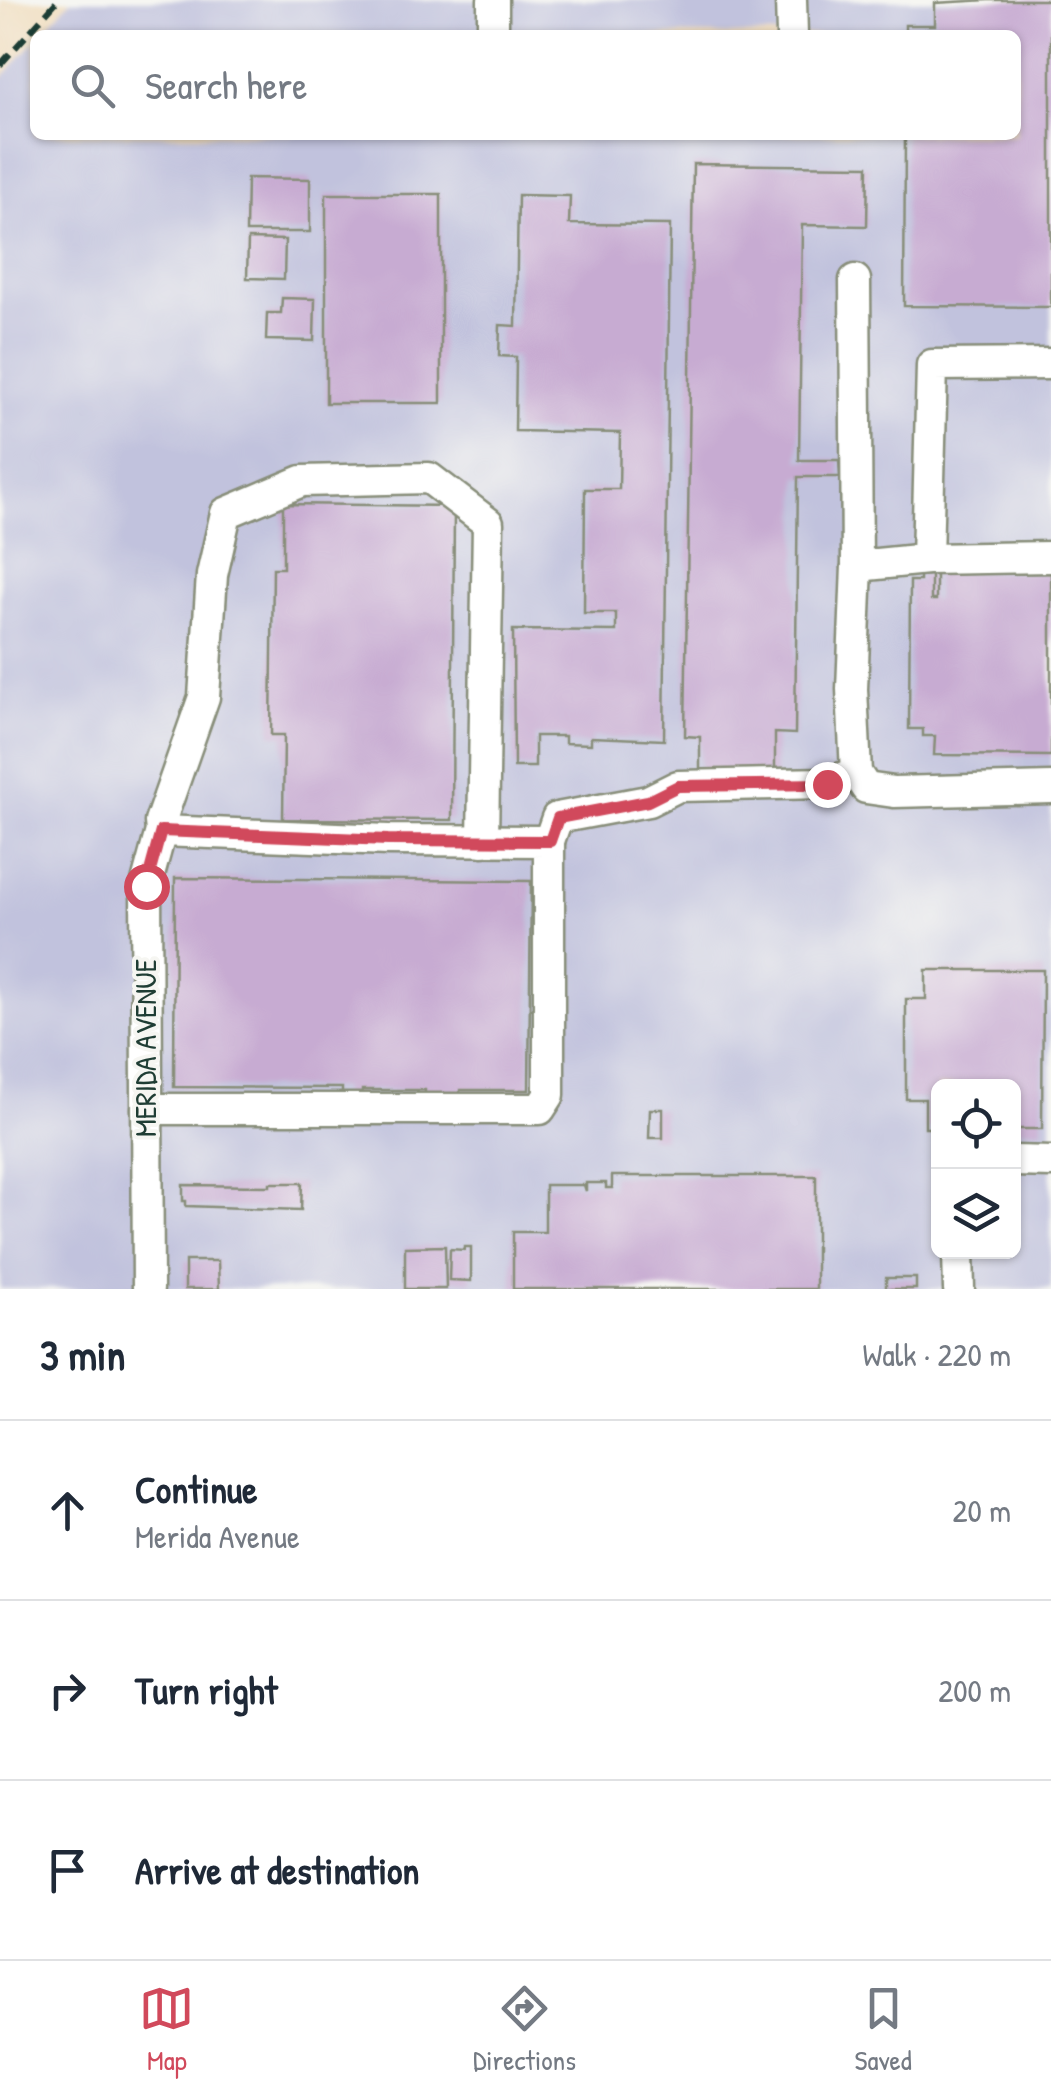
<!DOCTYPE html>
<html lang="en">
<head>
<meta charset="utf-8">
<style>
	:root { --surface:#fff; --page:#f6f6f7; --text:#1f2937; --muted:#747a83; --line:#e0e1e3; --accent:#d1495b }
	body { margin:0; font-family:"Patrick Hand",sans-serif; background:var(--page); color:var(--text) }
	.controls { position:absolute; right:30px; bottom:30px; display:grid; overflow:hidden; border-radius:15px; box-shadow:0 2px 8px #0004 }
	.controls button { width:90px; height:90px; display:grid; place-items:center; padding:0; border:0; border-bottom:2px solid var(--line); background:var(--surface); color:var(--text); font:50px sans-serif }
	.stop { position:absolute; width:30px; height:30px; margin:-22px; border:8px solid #d1495b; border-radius:50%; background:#fff }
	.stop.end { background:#d1495b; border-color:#fff; box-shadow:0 2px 10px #0008 }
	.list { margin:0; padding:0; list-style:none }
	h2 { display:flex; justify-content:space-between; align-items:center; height:130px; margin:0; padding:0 40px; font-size:42px }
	h2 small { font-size:32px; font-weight:400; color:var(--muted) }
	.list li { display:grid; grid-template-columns:65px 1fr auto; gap:30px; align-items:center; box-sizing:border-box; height:180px; padding:0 40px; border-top:2px solid var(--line) }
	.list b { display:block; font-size:38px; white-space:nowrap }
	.list p { margin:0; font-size:32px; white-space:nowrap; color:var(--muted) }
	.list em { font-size:32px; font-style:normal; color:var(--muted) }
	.icon { flex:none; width:55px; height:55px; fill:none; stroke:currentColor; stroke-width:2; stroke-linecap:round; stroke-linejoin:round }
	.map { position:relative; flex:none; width:1051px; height:1289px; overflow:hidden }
	.search { position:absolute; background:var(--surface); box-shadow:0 2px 8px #0004; left:30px; right:30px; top:30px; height:110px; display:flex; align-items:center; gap:25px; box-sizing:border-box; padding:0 35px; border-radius:15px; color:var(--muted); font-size:38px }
	.sheet { height:670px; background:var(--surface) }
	nav { display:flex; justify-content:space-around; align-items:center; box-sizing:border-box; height:140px; border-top:2px solid var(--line); background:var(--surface); font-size:28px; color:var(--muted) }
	nav a { display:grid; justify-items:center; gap:5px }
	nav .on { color:var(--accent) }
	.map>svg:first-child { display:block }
</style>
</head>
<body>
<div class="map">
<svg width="1051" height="1289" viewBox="0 0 1051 1289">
	<rect width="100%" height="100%" fill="#f6f6f2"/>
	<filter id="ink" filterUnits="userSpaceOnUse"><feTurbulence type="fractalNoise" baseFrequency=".01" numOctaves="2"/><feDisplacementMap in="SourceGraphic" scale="20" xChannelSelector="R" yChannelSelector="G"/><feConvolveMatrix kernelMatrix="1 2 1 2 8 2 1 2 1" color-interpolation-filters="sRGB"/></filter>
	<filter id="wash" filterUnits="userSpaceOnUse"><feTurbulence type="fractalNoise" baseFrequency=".0048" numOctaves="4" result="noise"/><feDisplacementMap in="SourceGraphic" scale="40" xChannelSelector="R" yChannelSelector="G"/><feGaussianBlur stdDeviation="2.25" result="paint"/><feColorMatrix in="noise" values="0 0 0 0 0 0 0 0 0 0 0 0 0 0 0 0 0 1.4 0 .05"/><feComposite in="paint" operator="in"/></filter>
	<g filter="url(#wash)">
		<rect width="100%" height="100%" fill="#f1dec0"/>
		<path fill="#c1c2dd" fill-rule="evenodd" d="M71,0h980v1289h-1051v-1209l35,-39v94h981v-100h-976zM938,1086h76v166h-76z"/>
		<g id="blocks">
			<g fill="#c7abd2">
				<polygon points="988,0 1051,0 1051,307 904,306 905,135 1016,135 1016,35 905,35 905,25 935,25 935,3"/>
				<polygon points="693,164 868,166 867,226 802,225 799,460 839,460 840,477 798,477 795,734 775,733 775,777 700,775 700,737 685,736"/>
				<polygon points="247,178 310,179 310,232 246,232"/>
				<rect x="326" y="194" width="115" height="209"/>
				<polygon points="518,195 570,196 569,224 670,225 664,740 591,737 591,744 565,743 565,736 535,736 535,767 514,767 513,630 616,631 616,613 584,613 585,489 619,489 620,433 515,431 516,357 499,356 500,325 516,326"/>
				<polygon points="248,239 285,240 284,279 247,278"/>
				<polygon points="282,298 315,299 314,341 266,340 267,313 281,313"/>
				<polygon points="283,504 454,506 452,820 283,819 284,735 271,735 273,568 283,568"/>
				<polygon points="936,572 1051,573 1051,756 934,755 935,736 923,736 923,729 909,729 910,581 920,581 920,574 931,575 931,600 936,600"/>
				<polygon points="175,878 531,881 529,1090 460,1090 460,1102 425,1102 425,1090 362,1090 362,1101 342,1101 342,1088 174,1087"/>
				<polygon points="926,970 1043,970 1042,1129 1014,1129 1014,1086 938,1086 938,1128 925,1128 925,1099 906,1099 906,999 926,999"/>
				<polygon points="650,1109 663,1109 663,1138 649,1138"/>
				<polygon points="612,1176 816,1176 816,1289 513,1289 513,1232 545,1232 545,1185 584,1185 586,1191 586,1183 606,1183 606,1188 612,1188"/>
				<polygon points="270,1183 302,1183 301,1210 186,1206 186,1201 183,1201 183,1185 270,1186"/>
				<polygon points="445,1246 446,1289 405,1289 405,1247"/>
				<polygon points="464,1247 471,1247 471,1281 449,1280 450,1249 464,1250"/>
				<polygon points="185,1261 218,1261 219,1289 185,1289"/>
				<rect x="886" y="1278" width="30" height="11"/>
			</g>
		</g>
	</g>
	<g filter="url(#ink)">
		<use href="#blocks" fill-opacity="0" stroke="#888e7a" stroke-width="2.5"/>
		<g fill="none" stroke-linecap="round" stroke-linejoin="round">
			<defs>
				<g id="minor">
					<polyline points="791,0 792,35"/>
					<polyline points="493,35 493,0"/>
					<polyline points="855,280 857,566"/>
					<polyline points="1051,557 927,559 857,566 852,689 856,773 866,788 894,792 1051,788"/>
					<polyline points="927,559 932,365 1051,364"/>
					<polyline points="549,841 557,818 648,801 678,786 827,783 856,773"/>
					<polyline points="147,1109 540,1109 549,1095 549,841 388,840 161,831"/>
					<polyline points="1014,1161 1051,1162"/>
					<polyline points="958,1252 959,1289"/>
					<polyline points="148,1289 146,886 161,831 160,822 204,697 212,575 226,513 302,481 429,478 488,523 483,841"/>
				</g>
			</defs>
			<use href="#minor" stroke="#888e7a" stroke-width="35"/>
			<use href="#minor" stroke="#fff" stroke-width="30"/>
			<polyline stroke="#1f3d34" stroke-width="6" stroke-dasharray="15 8" stroke-linecap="butt" points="0,65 58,0"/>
		</g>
	</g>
	<g fill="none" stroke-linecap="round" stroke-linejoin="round" filter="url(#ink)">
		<polyline stroke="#d1495b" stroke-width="12" points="146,886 161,831 388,840 550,841 558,818 648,801 678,786 827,784"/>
	</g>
	<g text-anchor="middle" stroke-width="8" stroke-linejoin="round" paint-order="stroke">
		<g font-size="30" fill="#1f3d34" stroke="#f6f6f2">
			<text transform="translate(146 1048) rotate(-90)" y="10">MERIDA AVENUE</text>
		</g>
	</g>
</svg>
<div class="controls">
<button><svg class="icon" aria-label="locate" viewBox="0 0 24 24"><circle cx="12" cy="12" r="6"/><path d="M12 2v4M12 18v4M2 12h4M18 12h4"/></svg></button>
<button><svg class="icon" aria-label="layers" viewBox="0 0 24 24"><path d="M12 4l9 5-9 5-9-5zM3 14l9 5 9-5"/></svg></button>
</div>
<div class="stop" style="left:146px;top:886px"></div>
<div class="stop end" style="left:827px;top:784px"></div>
<div class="search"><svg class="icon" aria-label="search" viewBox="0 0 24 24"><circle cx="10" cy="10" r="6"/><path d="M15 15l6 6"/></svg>Search here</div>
</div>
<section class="sheet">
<h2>3 min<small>Walk · 220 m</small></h2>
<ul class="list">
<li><svg class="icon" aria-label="ahead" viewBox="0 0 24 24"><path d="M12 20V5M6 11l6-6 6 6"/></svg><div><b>Continue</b><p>Merida Avenue</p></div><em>20 m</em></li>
<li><svg class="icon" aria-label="right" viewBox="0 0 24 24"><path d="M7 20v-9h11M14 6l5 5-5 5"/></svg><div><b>Turn right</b></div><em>200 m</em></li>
<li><svg class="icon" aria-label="arrive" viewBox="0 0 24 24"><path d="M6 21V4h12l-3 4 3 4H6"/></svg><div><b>Arrive at destination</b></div></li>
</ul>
</section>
<nav>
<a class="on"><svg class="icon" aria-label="map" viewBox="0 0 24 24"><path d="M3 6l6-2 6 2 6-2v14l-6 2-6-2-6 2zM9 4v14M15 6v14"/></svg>Map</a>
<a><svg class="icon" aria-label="directions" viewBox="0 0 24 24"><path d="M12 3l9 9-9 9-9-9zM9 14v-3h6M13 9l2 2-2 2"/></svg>Directions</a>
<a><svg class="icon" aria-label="saved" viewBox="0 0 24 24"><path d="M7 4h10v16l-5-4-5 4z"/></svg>Saved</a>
</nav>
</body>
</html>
